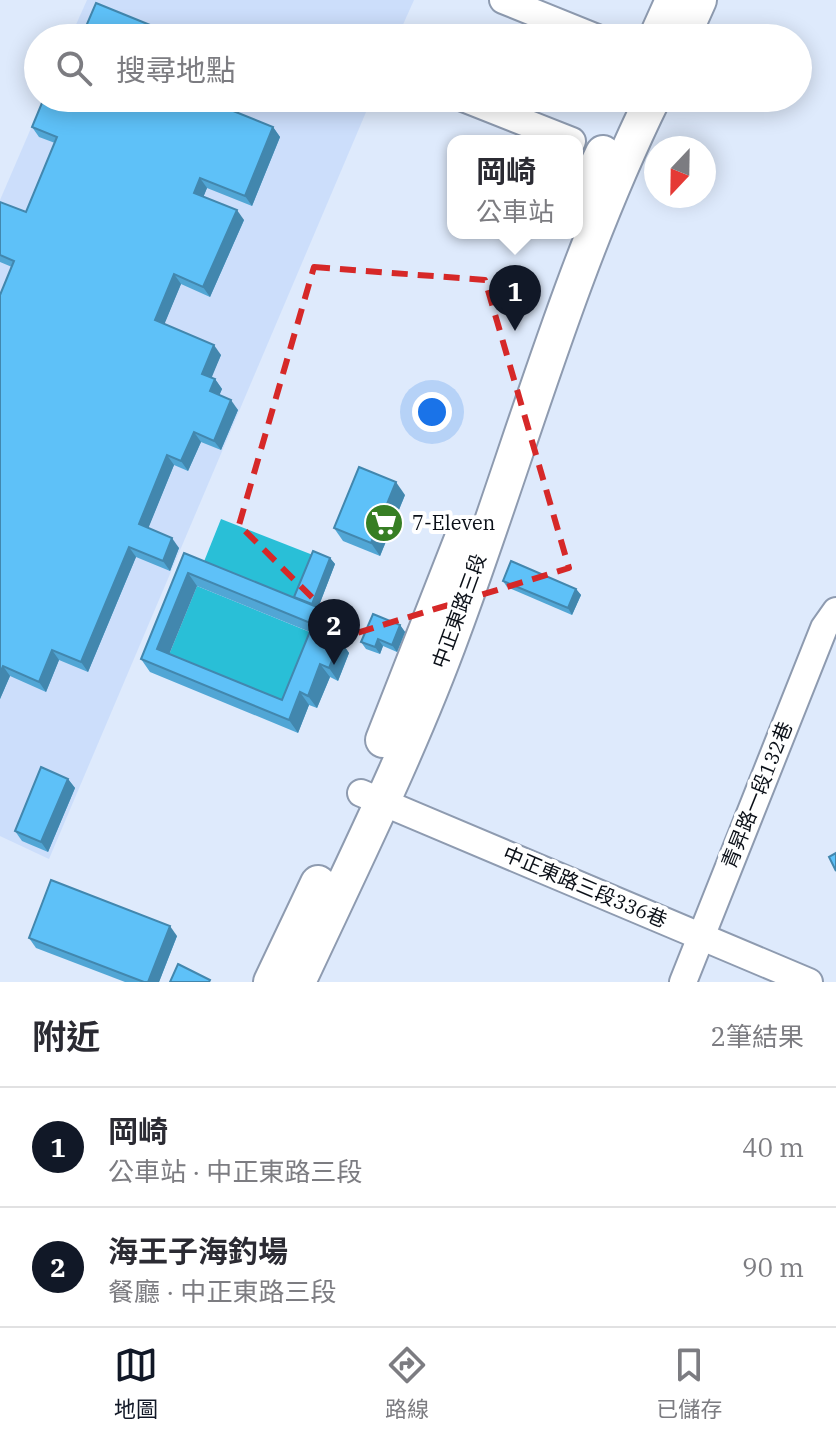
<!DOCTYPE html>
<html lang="zh-TW">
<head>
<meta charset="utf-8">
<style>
	:root { --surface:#fff; --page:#f2f2f3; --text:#2b2b33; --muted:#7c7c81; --line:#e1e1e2; --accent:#111827 }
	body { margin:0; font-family:"IBM Plex Serif","Noto Sans TC",serif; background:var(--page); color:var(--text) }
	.compass { position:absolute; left:644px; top:136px; width:72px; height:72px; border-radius:50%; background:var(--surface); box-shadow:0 4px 20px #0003; rotate:202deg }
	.you { position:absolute; left:432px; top:412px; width:28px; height:28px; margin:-20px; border:6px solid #fff; border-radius:50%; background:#1a73e8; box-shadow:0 0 0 12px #1a73e833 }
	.badge { display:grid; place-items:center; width:52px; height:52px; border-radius:50%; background:var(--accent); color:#fff; font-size:26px; font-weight:700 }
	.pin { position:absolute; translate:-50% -66px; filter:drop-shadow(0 2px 4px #0008) }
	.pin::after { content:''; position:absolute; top:42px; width:28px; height:24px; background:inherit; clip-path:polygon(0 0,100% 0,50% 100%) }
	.popup { position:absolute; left:447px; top:135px; width:136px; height:104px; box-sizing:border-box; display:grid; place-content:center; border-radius:16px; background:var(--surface); filter:drop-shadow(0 2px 6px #0005); font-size:26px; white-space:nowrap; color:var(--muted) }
	.popup b { font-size:30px; color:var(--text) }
	.popup::after { content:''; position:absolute; left:50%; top:100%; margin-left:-16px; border:16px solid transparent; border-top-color:var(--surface) }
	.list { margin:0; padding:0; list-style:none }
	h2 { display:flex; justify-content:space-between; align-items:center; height:104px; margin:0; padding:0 32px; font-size:34px }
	h2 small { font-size:26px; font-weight:400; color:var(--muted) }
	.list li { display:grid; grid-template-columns:52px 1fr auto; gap:24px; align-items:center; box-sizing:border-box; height:120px; padding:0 32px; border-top:2px solid var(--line) }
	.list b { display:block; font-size:30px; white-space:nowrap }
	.list p { margin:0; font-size:26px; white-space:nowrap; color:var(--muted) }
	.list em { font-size:26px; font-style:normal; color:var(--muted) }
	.icon { flex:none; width:44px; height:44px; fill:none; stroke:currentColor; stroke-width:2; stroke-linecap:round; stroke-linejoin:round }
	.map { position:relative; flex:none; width:836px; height:982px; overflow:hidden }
	.search { position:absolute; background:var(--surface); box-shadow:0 4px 20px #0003; left:24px; right:24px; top:24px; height:88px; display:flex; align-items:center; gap:20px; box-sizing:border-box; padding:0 28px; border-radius:44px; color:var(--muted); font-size:30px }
	.sheet { height:344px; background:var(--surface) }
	nav { display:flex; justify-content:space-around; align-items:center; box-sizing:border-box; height:112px; border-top:2px solid var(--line); background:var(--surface); font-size:22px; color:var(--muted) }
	nav a { display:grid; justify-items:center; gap:4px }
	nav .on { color:var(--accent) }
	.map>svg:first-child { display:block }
</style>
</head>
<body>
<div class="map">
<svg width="836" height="982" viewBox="0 0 836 982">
	<rect width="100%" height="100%" fill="#deeafc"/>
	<g fill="#ccdefb">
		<polygon points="87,0 414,0 397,38 70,38"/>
		<polygon points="44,98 372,98 49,859 0,836 0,200"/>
	</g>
	<g fill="#29bfd7">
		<polygon points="221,519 318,557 297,608 201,569"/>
		<polygon points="197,586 322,637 291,713 166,662"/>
	</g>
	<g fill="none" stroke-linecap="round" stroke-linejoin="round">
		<defs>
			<g id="minor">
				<polyline points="503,0 597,38"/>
				<polyline points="463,98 572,141"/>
				<polyline points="361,793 809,982"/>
				<polyline points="683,982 824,628 836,611"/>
			</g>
			<g id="major">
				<polyline points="656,38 673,0"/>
				<polyline points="682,38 699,0"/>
				<polyline points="577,208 603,153"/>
				<polyline points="383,740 463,536"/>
				<polyline points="271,982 318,883"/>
				<path d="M298,982c53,-114 112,-232 155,-350 66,-178 116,-363 200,-534"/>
			</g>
		</defs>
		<use href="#minor" stroke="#8e9bb0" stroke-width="30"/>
		<use href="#major" stroke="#8e9bb0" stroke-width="38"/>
		<use href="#minor" stroke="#fff" stroke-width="26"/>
		<use href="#major" stroke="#fff" stroke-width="34"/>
	</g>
	<g fill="#51a6d5" fill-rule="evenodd">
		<polygon points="32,127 273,127 280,137 252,206 207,188 203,197 244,220 210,297 181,284 164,324 221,355 211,377 215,379 222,389 219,395 238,410 221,450 201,442 188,471 174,465 148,528 179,548 170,571 136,557 88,672 59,660 46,692 10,676 0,699 12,267 0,262 0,202 26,212 55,143 39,137"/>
		<polygon points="405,495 380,556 343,541 334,528"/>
		<path d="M184,553l110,44 36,-39 5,6 -17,44 4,6 19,17 -4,8 3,1 9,13 -11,28 -8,-4 -13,31 -8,-3 -11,28 -148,-61 -9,-13zM197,586l113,46 -28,68 -113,-46z"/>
		<polygon points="503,581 576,589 581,595 572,615 507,587"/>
		<polygon points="400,625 405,632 397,652 383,646 380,654 366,649 361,642"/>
		<polygon points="68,779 75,788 48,852 22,841 15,831"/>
		<polygon points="177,936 159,982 125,982 36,948 29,938"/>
	</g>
	<g fill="#4287ae">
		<polygon points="273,127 280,137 252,206 245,196"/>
		<polygon points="200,178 207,188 201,203 194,193"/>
		<polygon points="237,210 244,220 210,297 203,287"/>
		<polygon points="174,274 181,284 162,330 155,320"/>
		<polygon points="214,345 221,355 209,384 202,374"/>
		<polygon points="215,379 222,389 217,401 210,391"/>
		<polygon points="231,400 238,410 221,450 214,441"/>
		<polygon points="194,432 201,442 188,471 181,461"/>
		<polygon points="167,455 174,465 146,534 139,524"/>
		<polygon points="396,482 405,495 380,556 371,543"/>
		<polygon points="172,538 179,548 170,571 163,561"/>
		<polygon points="129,547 136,557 88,672 81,662"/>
		<polygon points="330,558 335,564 318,608 326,620 310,608"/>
		<polygon points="188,573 197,586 166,662 157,649"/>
		<polygon points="576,589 581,595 572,615 568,608"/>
		<polygon points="332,618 341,631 334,647 325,634"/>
		<polygon points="400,625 405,632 397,652 392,645"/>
		<polygon points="378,639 383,646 380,654 375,647"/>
		<polygon points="340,640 349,653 338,681 329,668"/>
		<polygon points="52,650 59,660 46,692 39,682"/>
		<polygon points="320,664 330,677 317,708 308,696"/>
		<polygon points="3,666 10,676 0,699 0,673"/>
		<polygon points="300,692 309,705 298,733 289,720"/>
		<polygon points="68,779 75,788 48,852 41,842"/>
		<polygon points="170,926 177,936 159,982 148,982"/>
	</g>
	<g fill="#5ec1f8" stroke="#4287ae" stroke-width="2" fill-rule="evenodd">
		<polygon points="96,3 182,38 81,38"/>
		<polygon points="44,98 201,98 273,127 245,196 200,178 194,193 237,210 203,287 174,274 155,320 214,345 202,374 215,379 210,391 231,400 214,441 194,432 181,461 167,455 139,524 172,538 163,561 129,547 81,662 52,650 39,682 3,666 0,673 0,295 14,261 0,255 0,202 26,212 57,137 32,127"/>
		<polygon points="359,467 396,482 371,543 334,528"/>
		<polygon points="313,551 330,558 312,604 294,597"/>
		<path d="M184,553l133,54 -2,4 17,7 -7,16 15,6 -11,28 -9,-4 -12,32 -8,-4 -11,28 -148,-61zM188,573l125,51 -31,76 -125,-51z"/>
		<polygon points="511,561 576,589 568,608 503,581"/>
		<polygon points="373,614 400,625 392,645 378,639 375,647 361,642"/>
		<polygon points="41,767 68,779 41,842 15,831"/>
		<polygon points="836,853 836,871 829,857"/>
		<polygon points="51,880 170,926 148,982 144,982 29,938"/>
		<polygon points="178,964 210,980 209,982 170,982"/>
	</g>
	<path fill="none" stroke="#d62828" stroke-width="6" stroke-dasharray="16 10" stroke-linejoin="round" d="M314,267l171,13 84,288 -219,67 -111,-110z"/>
	<defs>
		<symbol id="supermarket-disc" viewBox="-11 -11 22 22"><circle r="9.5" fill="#367e24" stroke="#fff"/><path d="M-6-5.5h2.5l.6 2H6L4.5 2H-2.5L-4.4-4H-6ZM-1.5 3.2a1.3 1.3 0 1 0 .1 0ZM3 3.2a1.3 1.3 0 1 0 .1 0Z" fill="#fff"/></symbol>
	</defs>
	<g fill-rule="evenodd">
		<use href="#supermarket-disc" x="362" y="501" width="44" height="44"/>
	</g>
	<g text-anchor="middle" stroke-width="8" stroke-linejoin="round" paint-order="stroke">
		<g font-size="20" fill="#0b1018" stroke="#fff" text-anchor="start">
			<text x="412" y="530">7-Eleven</text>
		</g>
		<g font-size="20" fill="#0b1018" stroke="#fff">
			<text transform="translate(459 611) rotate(-70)" y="7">中正東路三段</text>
			<text transform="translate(757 795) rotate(-68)" y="7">青昇路一段132巷</text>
			<text transform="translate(585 887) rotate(23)" y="7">中正東路三段336巷</text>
		</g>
	</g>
</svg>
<svg class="compass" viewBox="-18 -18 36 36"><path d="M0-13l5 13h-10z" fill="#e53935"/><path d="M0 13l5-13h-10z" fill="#7c7c81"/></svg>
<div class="you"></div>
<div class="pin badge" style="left:515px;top:331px">1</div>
<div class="popup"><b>岡崎</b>公車站</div>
<div class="pin badge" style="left:334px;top:665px">2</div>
<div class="search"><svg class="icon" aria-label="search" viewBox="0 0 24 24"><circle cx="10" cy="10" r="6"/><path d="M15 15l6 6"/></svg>搜尋地點</div>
</div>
<section class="sheet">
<h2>附近<small>2筆結果</small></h2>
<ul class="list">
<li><span class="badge">1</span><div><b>岡崎</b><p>公車站 · 中正東路三段</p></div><em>40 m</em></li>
<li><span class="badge">2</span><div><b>海王子海釣場</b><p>餐廳 · 中正東路三段</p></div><em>90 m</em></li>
</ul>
</section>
<nav>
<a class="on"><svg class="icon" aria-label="map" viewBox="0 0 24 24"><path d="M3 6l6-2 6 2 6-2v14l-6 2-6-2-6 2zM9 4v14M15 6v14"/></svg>地圖</a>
<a><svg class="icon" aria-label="directions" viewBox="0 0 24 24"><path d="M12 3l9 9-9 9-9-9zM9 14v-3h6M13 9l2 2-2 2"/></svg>路線</a>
<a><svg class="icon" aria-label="saved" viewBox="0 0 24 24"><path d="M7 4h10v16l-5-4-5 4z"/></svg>已儲存</a>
</nav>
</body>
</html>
